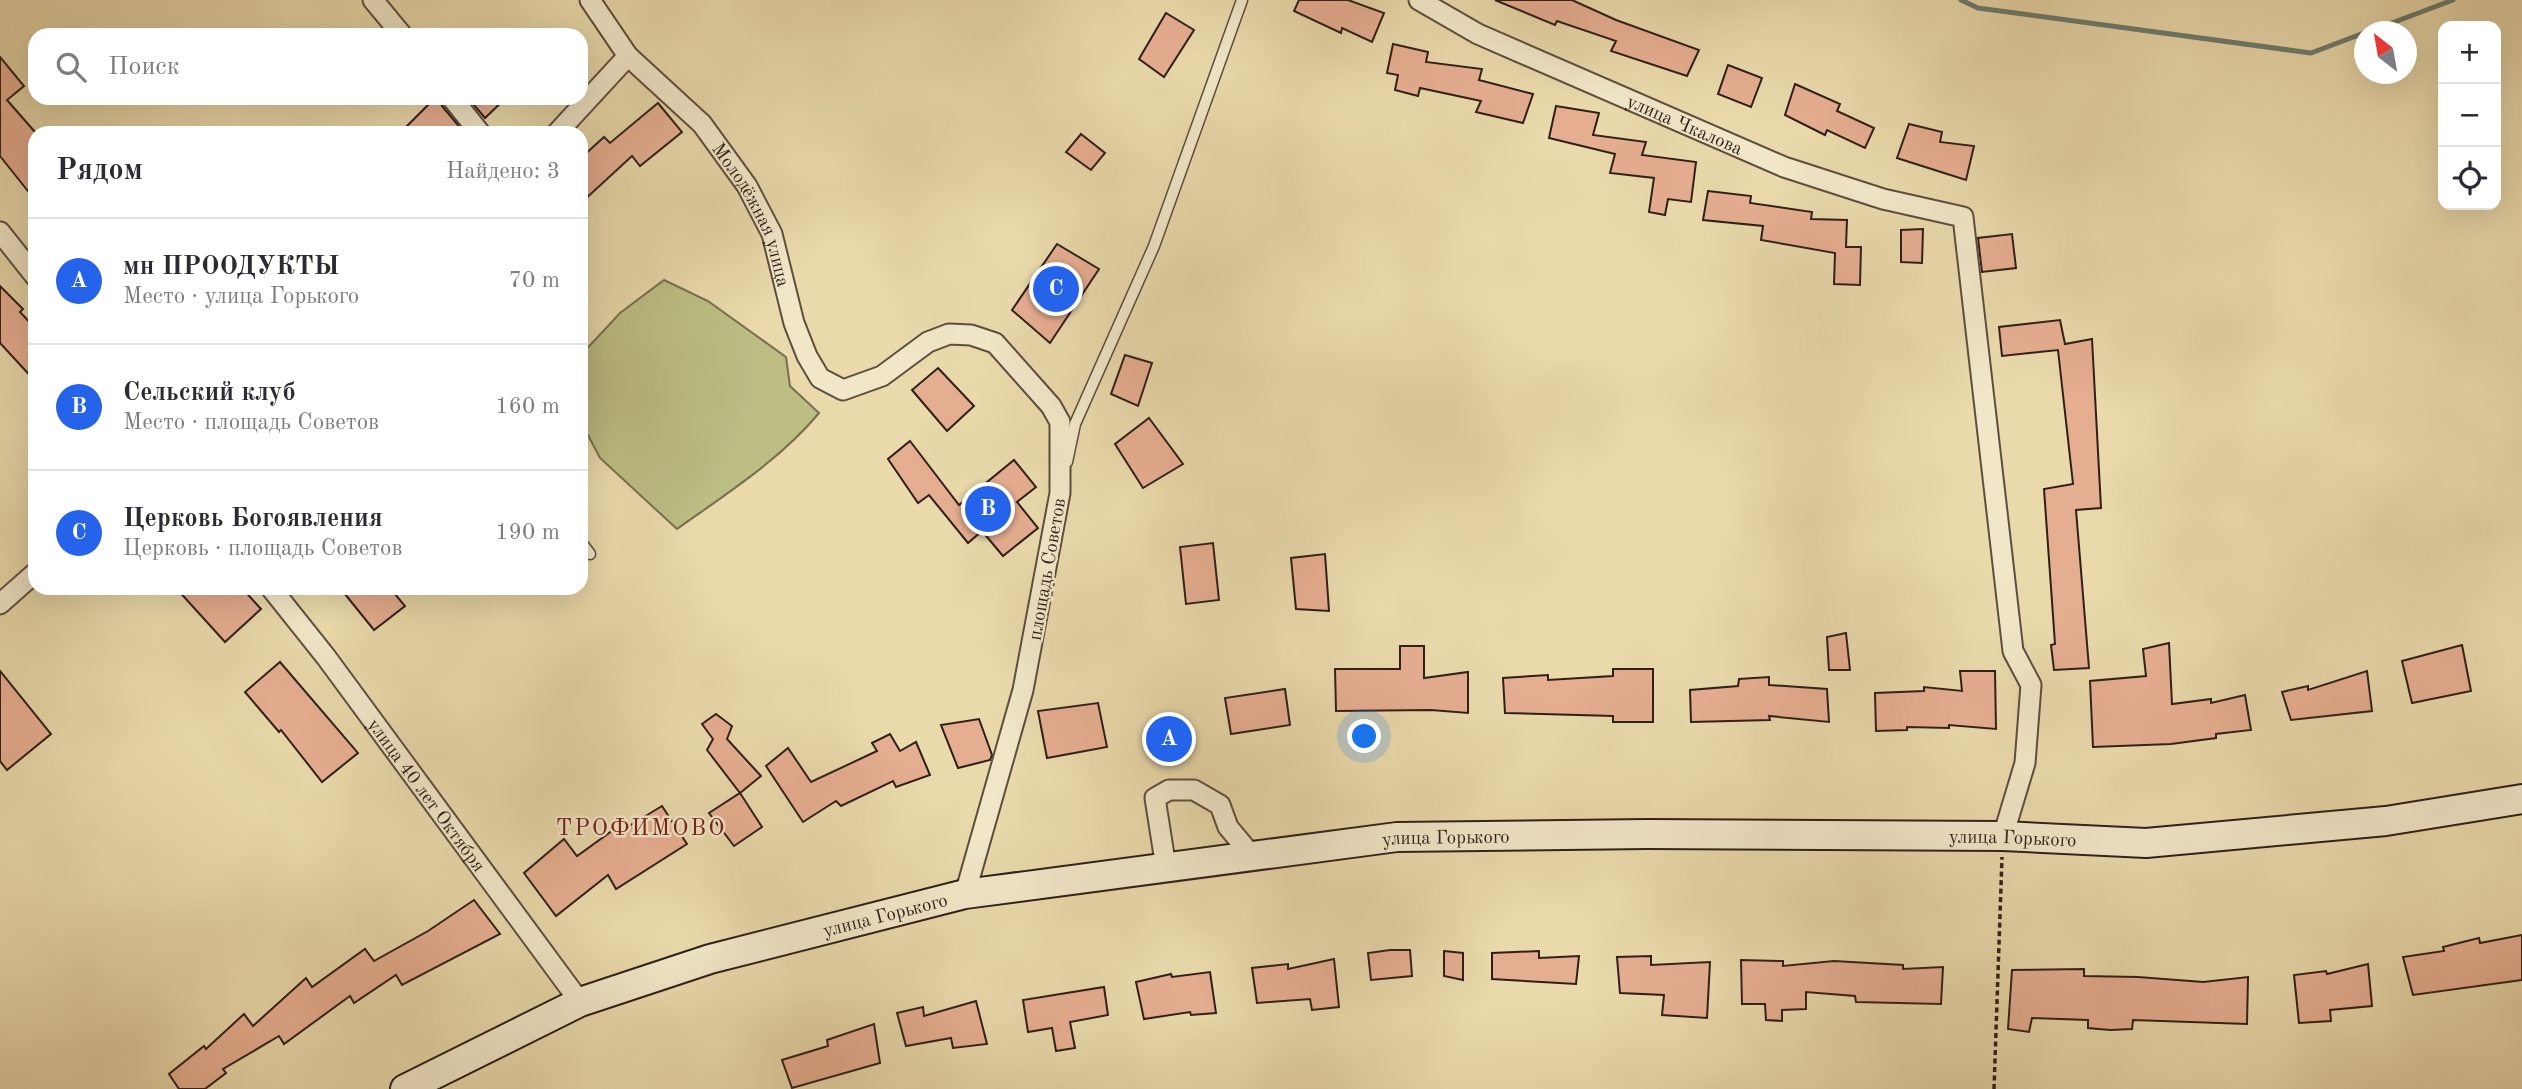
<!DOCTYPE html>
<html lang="ru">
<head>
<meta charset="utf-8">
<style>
	:root { --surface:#fff; --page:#f7f7f7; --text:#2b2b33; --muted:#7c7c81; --line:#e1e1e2; --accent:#2563eb }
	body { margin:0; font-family:"Old Standard TT",serif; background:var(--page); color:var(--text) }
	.controls { position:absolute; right:21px; top:21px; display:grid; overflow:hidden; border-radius:14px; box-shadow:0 7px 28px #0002 }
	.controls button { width:63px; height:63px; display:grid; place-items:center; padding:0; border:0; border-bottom:2px solid var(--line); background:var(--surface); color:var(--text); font:35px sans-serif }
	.compass { position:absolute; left:2354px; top:21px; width:63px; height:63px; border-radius:50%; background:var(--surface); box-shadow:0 7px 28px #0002; rotate:329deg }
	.you { position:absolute; left:1365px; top:737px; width:24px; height:24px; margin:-18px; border:5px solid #fff; border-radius:50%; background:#1a73e8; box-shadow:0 0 0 10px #1a73e833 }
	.badge { display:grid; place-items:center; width:46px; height:46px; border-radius:50%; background:var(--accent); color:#fff; font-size:23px; font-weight:700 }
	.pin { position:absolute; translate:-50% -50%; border:4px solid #fff; box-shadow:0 2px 7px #0006 }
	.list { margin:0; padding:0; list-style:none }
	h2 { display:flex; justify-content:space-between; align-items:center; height:91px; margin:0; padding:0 28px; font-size:30px }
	h2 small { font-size:23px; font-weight:400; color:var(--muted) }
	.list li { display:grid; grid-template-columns:46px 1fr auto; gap:21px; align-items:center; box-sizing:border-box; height:126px; padding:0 28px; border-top:2px solid var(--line) }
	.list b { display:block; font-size:26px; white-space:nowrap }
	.list p { margin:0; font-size:23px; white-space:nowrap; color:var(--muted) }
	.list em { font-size:23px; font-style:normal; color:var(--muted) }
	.icon { flex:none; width:38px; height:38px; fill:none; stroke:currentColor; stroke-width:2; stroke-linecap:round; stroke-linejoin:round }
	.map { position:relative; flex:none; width:2522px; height:1089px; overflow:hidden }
	.search { position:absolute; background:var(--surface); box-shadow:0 7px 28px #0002; left:28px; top:28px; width:560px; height:77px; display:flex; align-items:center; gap:18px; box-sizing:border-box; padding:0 24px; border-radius:21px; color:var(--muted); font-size:26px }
	.panel { position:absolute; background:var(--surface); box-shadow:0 7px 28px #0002; left:28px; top:126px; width:560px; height:469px; border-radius:21px }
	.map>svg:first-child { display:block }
</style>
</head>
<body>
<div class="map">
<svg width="2522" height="1089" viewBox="0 0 2522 1089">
	<rect width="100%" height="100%" fill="#e9d9ab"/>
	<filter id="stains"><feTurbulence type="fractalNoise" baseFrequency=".00286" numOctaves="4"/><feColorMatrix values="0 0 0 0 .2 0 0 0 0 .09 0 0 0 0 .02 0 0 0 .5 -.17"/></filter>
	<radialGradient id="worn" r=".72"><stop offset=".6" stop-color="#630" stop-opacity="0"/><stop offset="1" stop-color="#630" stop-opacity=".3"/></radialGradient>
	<path fill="#bcbe84" stroke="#766e4e" stroke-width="2" d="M664,280l44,21 78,56 4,29 29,27c-39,47 -93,81 -142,116l-77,-71 -19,-36v-67l39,-42z"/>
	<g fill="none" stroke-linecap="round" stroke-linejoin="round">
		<g stroke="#6d7c6f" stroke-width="5">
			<polyline points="1961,0 1978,8 2311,53 2364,33"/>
			<polyline points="2368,32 2453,0"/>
		</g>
	</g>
	<g fill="#e6ae91" stroke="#2f1f19" stroke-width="2">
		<polygon points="1299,0 1348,0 1384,13 1372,42 1342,28 1341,33 1294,11"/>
		<polygon points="1495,0 1572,0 1616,20 1699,50 1687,76 1611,51 1616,41 1557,21 1555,25"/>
		<polygon points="1166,13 1194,30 1164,77 1139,59"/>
		<polygon points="1393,44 1428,52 1426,62 1482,69 1479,80 1533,94 1523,123 1476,112 1481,101 1420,88 1418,96 1395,90 1398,75 1387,73"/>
		<polygon points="0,57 24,86 7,100 35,132 35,200 0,156"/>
		<polygon points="1728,65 1762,78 1751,107 1718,94"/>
		<polygon points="1795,84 1840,104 1837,111 1874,128 1865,148 1827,130 1825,135 1785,115"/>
		<polygon points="435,98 440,98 442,106 463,131 461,133 400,133"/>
		<polygon points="468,98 506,98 485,118"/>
		<polygon points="658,103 682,132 640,166 632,156 581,203 581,158 604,137 610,143"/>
		<polygon points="1556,106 1599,113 1593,135 1646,142 1642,155 1696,162 1691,202 1668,199 1665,215 1649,212 1654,178 1610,173 1615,154 1549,138"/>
		<polygon points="1909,124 1942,132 1940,142 1974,146 1966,180 1897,158"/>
		<polygon points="1081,134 1105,153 1091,170 1066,152"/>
		<polygon points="1708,191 1751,196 1750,203 1812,212 1811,219 1847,220 1846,247 1861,247 1860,285 1834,284 1835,253 1761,240 1763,226 1703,220"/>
		<polygon points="1923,229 1922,263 1901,262 1901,230"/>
		<polygon points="2012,234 2016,268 1982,272 1978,238"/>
		<polygon points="1057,244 1099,269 1050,343 1012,310"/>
		<polygon points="0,286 23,309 20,312 35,328 35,381 0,343"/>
		<polygon points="2060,320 2065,344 2092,339 2101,508 2076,510 2089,668 2054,670 2051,645 2055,644 2044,489 2073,484 2058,350 2002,356 1999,327"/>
		<polygon points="1125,355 1152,363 1138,406 1111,394"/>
		<polygon points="938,368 974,406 947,431 912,390"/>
		<polygon points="1149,418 1183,464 1143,488 1115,444"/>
		<polygon points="910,441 959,505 1014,460 1036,487 1017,502 1038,528 1003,556 982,531 968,543 929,495 918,503 888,459"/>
		<polygon points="1213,543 1219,600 1186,604 1180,547"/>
		<polygon points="1325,554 1329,611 1296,609 1291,558"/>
		<polygon points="176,588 242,588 261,609 225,642"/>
		<polygon points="340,588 390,588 405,606 374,630"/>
		<polygon points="1846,633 1850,670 1829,670 1827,637"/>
		<polygon points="2169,643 2172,704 2211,699 2211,703 2245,695 2251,730 2216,734 2216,738 2171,744 2093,747 2090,681 2146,676 2143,649"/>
		<polygon points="2462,645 2471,691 2412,703 2402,661"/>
		<polygon points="1400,646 1424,646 1424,678 1468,672 1468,713 1431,710 1336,711 1335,669 1400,669"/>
		<polygon points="280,662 358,753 322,782 281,730 279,732 245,692"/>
		<polygon points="1613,669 1653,669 1653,722 1613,722 1613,716 1505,713 1503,678 1548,675 1548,680 1613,676"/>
		<polygon points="0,671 51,734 7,770 0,761"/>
		<polygon points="1960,671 1995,671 1996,729 1949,725 1949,728 1907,727 1907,730 1876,731 1875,693 1924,691 1924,687 1962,691"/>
		<polygon points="2367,671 2372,711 2291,720 2282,692 2308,686 2308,690"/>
		<polygon points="1769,677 1769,685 1827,689 1829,722 1769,716 1770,720 1691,722 1690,690 1738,686 1739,679"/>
		<polygon points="1285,689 1290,725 1231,734 1225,698"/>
		<polygon points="1098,703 1107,747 1047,758 1038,711"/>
		<polygon points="716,714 732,726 727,739 761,776 740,793 707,750 713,739 702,724"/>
		<polygon points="1180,716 1189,754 1155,758 1149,724"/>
		<polygon points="979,719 992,755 990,760 958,768 941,725"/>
		<polygon points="890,734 900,751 916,742 930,775 896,787 893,781 841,806 836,801 803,822 766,766 788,748 811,782 877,751 872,743"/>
		<polygon points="740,793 762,827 734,846 709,813"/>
		<polygon points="662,806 687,844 616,889 608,875 556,916 524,873 564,839 577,856 616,828 619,832"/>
		<polygon points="474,900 500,934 402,985 396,975 354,1003 350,996 284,1044 279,1036 223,1069 226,1073 205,1089 179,1089 169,1074 204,1046 206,1049 244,1014 253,1026 306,978 312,987 365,949 374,961 428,931"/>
		<polygon points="2522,935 2522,980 2413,995 2403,957 2444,951 2443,947 2479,938 2480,943"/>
		<polygon points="1390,950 1410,950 1412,976 1371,980 1368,953"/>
		<polygon points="1444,951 1463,953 1463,980 1444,976"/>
		<polygon points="1539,951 1539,958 1579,956 1576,984 1492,979 1492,953"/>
		<polygon points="1651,956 1651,965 1710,962 1707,1018 1662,1015 1664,995 1620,993 1617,957"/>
		<polygon points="1334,959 1339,1007 1312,1010 1310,999 1257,1003 1252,968 1288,964 1288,969"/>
		<polygon points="1741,960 1783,961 1783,966 1834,961 1903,965 1903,969 1943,967 1941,1004 1856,1002 1855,996 1806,992 1806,1009 1782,1010 1782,1021 1766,1020 1765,1004 1742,1004"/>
		<polygon points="2368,964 2372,1006 2330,1010 2331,1021 2299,1023 2294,975 2326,971 2327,974"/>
		<polygon points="2084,969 2084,976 2138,977 2203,982 2248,977 2247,1024 2133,1020 2132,1029 2110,1030 2088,1028 2088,1020 2032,1018 2029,1032 2008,1029 2012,970"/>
		<polygon points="1210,972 1216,1013 1191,1015 1190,1012 1144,1019 1136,982 1171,974 1172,977"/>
		<polygon points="1104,987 1108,1015 1070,1022 1075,1048 1056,1051 1052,1028 1028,1032 1023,1000"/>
		<polygon points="976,1001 987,1044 953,1048 951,1038 906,1046 897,1013 923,1007 924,1016"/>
		<polygon points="874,1024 880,1063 792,1088 782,1060 828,1046 827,1040"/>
	</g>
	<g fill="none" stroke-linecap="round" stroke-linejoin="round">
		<defs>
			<g id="lane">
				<polyline points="1067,462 1075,424 1154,246 1242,0"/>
				<polyline points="581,542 590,554"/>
			</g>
			<g id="street">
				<polyline points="373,0 402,35"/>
				<path id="s1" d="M590,0l38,56 74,68 45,62 25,48 22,89 13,33 13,22 23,12 39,-14 46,-34 21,-8 22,1 24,8 56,63 9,16v71l-37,197 -58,204"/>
				<path id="s2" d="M1419,0l59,34 306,133 99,32 80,18 50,434 18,34 -6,78 -22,73"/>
				<polyline points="452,98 480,133"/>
				<polyline points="557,133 628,56"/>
				<polyline points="0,232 35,276"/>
				<path id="s3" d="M271,588l55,69 254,345"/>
				<polyline points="0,604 35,573"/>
				<polyline points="1161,870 1164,855 1155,798 1169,790 1194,790 1220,805 1228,827 1253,857"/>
			</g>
			<g id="secondary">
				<path id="s4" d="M405,1089l175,-87 130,-43 255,-65 432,-57 250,-3 356,2 143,7 240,-22 136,-22"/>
			</g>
		</defs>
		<use href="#lane" stroke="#5e4e3e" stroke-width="13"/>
		<use href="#street" stroke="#5e4e3e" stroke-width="23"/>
		<use href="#secondary" stroke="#2f1f19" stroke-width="32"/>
		<polyline stroke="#2f1f19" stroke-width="3.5" stroke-dasharray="5 3.5" stroke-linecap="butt" points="1994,1089 2002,857"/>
		<use href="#lane" stroke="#f1e6c8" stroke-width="10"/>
		<use href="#street" stroke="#f1e6c8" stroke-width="19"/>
		<use href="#secondary" stroke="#f1e6c8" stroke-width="28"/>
	</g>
	<g text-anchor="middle" stroke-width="5" stroke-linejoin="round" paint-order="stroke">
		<g font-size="19" fill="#2f1f19" stroke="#f1e6c8">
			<text dy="7" stroke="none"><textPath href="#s2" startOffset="294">улица Чкалова</textPath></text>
			<text dy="7" stroke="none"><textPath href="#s1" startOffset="273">Молодёжная улица</textPath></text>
			<text transform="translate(1046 569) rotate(-80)" y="7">площадь Советов</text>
			<text dy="7" stroke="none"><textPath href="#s3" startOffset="259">улица 40 лет Октября</textPath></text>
			<text dy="7" stroke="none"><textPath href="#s4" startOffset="1080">улица Горького</textPath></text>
			<text dy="7" stroke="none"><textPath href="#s4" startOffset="1647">улица Горького</textPath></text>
			<text dy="7" stroke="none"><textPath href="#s4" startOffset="513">улица Горького</textPath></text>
		</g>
		<g font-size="23" letter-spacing="2" fill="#7a1f14" stroke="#f1e6c8">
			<text x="641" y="835">ТРОФИМОВО</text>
		</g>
	</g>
	<rect width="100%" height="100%" filter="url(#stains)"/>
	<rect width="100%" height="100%" fill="url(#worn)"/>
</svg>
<div class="controls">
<button>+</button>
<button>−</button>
<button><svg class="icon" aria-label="locate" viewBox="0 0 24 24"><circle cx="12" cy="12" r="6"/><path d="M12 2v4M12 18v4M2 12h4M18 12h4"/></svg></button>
</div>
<svg class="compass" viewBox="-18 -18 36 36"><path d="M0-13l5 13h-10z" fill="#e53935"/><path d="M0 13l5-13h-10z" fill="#7c7c81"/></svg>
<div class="you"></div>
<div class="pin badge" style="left:1169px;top:739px">A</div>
<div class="pin badge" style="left:988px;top:509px">B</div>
<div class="pin badge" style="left:1056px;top:289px">C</div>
<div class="search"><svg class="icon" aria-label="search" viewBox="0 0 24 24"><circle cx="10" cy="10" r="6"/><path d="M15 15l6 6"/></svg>Поиск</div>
<section class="panel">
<h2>Рядом<small>Найдено: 3</small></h2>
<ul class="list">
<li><span class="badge">A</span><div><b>мн ПРООДУКТЫ</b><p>Место · улица Горького</p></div><em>70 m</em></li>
<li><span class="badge">B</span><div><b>Сельский клуб</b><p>Место · площадь Советов</p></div><em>160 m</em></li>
<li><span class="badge">C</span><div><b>Церковь Богоявления</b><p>Церковь · площадь Советов</p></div><em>190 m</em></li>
</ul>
</section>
</div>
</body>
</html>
